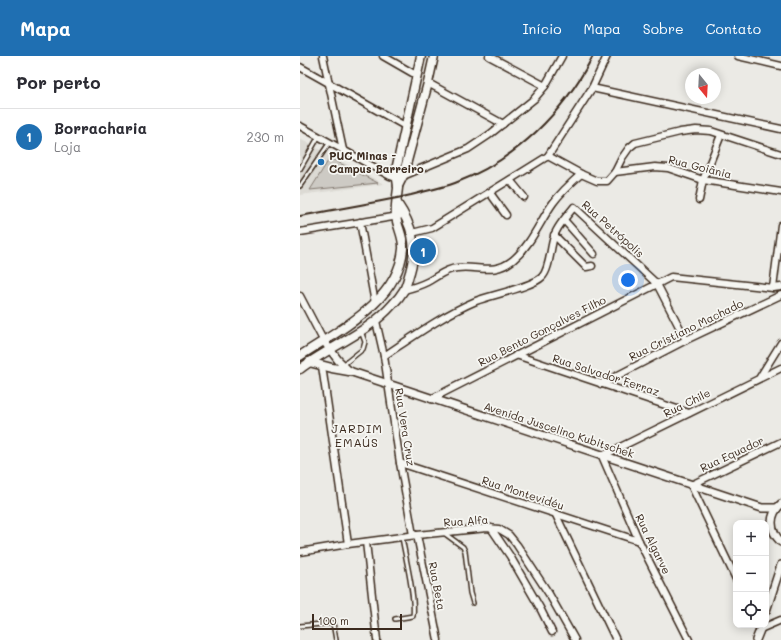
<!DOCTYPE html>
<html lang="pt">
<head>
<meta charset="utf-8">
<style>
	:root { --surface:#fff; --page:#f7f7f7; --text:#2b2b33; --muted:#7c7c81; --line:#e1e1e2; --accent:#1f6fb2 }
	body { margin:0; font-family:Mali,sans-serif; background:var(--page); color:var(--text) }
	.controls { position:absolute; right:12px; bottom:12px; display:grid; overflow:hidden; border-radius:8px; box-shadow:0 2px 10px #0003 }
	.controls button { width:36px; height:36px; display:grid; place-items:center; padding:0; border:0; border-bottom:1px solid var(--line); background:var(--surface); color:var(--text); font:20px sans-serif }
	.compass { position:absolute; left:385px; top:12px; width:36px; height:36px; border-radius:50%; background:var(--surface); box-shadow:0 2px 10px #0003; rotate:162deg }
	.scale { position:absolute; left:12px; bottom:10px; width:90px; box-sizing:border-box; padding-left:4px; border:2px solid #3b2a1e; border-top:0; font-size:11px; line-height:14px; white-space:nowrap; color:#3b2a1e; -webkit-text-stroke:3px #f6f6f2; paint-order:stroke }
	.you { position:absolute; left:328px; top:224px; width:14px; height:14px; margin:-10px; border:3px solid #fff; border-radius:50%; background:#1a73e8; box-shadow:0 0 0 6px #1a73e833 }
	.badge { display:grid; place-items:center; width:26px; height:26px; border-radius:50%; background:var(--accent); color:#fff; font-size:13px; font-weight:700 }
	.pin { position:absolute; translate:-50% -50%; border:2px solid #fff; box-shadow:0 1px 4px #0006 }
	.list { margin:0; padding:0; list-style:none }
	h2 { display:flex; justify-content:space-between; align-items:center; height:52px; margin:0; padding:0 16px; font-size:17px }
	h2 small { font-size:13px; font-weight:400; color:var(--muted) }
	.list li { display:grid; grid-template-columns:26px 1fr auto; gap:12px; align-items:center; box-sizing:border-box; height:56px; padding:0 16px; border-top:1px solid var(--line) }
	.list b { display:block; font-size:15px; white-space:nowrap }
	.list p { margin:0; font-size:13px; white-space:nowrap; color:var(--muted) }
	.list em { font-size:13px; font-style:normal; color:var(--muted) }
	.icon { flex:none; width:22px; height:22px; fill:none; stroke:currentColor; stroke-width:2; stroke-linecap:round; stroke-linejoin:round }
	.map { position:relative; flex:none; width:481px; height:584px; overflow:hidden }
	header { display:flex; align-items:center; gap:24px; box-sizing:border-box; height:56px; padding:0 20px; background:var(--accent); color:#fff }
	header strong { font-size:19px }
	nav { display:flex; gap:22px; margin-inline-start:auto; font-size:14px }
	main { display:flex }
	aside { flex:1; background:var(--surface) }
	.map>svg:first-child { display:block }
</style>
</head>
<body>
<header>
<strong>Mapa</strong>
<nav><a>Início</a><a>Mapa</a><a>Sobre</a><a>Contato</a></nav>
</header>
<main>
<aside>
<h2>Por perto<small></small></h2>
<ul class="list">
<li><span class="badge">1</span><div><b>Borracharia</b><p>Loja</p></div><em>230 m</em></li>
</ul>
</aside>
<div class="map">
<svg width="481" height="584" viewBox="0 0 481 584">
	<rect width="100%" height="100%" fill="#ebeae5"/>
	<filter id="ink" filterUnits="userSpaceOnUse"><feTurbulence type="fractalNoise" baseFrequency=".025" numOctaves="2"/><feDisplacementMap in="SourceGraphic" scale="8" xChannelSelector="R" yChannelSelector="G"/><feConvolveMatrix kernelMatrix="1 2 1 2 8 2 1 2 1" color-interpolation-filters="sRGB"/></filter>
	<g filter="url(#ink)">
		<polygon fill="#dcdad4" points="0,83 84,128 0,139"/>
		<polygon fill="#cdcac4" stroke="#847a71" points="30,102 78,127 10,134"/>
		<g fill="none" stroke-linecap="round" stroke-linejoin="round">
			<defs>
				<g id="service">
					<polyline points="0,113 19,80"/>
					<polyline points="0,130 30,86"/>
					<polyline points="43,309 63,293 65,286 61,275"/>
					<polyline points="144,477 163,491 165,495 170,537 173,547"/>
					<path d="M95,563l18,-3c3,-17 -8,-60 -11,-79"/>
					<polyline points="0,570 33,567 36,584"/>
				</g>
				<g id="minor">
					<polyline points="23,0 43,94"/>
					<polyline points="83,0 116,19"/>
					<polyline points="189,0 245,30"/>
					<polyline points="438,0 481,10"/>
					<polyline points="0,11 105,70"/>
					<polyline points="128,27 203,68"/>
					<polyline points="292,32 481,73"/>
					<polyline points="0,70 90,120 96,122 103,120 168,93 189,79 234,43 245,30 262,0"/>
					<polyline points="248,100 281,118"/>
					<polyline points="315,116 355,111 368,112 403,124 481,136"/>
					<polyline points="210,124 224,141"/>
					<polyline points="190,137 206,159"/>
					<polyline points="399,144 403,124 421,79"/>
					<polyline points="264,164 294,198"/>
					<polyline points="60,166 75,247"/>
					<polyline points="0,176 99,160"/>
					<polyline points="112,177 132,172 248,100 292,32 307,0"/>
					<polyline points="254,179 286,211 292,210"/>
					<polyline points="473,232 481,169"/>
					<path d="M104,234c8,-2 15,-4 23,-8 10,-5 18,-13 30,-14 21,-3 36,8 56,-8 18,-15 27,-39 40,-57 8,-11 18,-20 28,-29l16,7h10l8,-9 7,-14 7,-10 6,-5 45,-11 16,-2 15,1 70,23"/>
					<polyline points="0,240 23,284"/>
					<polyline points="76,265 84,300 100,407 113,479"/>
					<polyline points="216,299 389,357"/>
					<path d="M84,300c30,-20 59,-41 92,-55 15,-6 56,-14 66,-24 8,-8 8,-29 12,-40 2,-10 14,-22 20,-30l83,77 29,56"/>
					<polyline points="22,310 48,488"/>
					<polyline points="460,321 481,287"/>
					<polyline points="301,328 386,284 481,239"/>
					<polyline points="131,343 371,221 473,232 481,231"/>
					<polyline points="100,407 339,485"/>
					<polyline points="256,459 316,584"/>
					<polyline points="191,472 210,500 240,552 252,576"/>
					<polyline points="117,479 138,584"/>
					<polyline points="66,486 77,584"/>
					<polyline points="0,496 48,488 117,479 187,472 199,473 209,479 217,489 249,538 275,584"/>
					<polyline points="436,523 391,429 481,386"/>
					<polyline points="458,569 460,573 481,564"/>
					<polyline points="389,584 339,485 302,400 481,312"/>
				</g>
				<g id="tertiary">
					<polyline points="23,284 38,304 49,315 462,452 477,452"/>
					<path d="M481,448c-12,11 -12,26 0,38"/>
					<polyline points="466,555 481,509"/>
					<polyline points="456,584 462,569"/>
				</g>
				<g id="secondary">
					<polyline points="98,130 103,120 128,27 134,0"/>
					<path d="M0,300c39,-26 98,-54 103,-107 1,-12 -6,-22 -7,-33 -1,-9 1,-19 2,-28 0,-6 -2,-12 -2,-18l25,-114"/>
					<polyline points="9,306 32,312 49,315"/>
					<path d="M0,313c30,-23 67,-35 93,-65 4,-4 8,-9 11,-14 3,-6 4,-12 6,-18 8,-27 2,-47 -13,-69"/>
				</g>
			</defs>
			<use href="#service" stroke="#3b2a1e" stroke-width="6"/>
			<use href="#minor" stroke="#3b2a1e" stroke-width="9"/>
			<use href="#tertiary" stroke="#3b2a1e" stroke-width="10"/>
			<use href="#secondary" stroke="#3b2a1e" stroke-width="11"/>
			<use href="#service" stroke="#f6f6f2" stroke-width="3"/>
			<use href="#minor" stroke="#f6f6f2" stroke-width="6"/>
			<use href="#tertiary" stroke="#f6f6f2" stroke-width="7"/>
			<use href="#secondary" stroke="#f6f6f2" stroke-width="8"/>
			<path stroke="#3b2a1e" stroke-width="2" d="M0,160c37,-7 74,-13 111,-21 14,-4 30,-7 44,-12 61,-23 108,-70 138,-127"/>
		</g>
	</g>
	<circle fill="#1f6fb2" stroke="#f6f6f2" stroke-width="1.5" cx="21" cy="106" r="4"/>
	<g text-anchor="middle" stroke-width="3.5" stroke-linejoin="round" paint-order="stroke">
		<g font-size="11" font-weight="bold" fill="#3b2a1e" stroke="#f6f6f2" text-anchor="start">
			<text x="29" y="104">PUC Minas -<tspan x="29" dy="13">Campus Barreiro</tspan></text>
		</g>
		<g font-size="11" fill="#3b2a1e" stroke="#f6f6f2">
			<text transform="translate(400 111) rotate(14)" y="4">Rua Goiânia</text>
			<text transform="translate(313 173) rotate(42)" y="4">Rua Petrópolis</text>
			<text transform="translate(386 274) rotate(-26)" y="4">Rua Cristiano Machado</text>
			<text transform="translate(242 275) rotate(-27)" y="4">Rua Bento Gonçalves Filho</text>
			<text transform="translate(306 319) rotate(18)" y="4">Rua Salvador Ferraz</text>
			<text transform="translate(387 347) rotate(-26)" y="4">Rua Chile</text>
			<text transform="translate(105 371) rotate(81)" y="4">Rua Vera Cruz</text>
			<text transform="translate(259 374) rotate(18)" y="4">Avenida Juscelino Kubitschek</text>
			<text transform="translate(432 398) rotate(-25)" y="4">Rua Equador</text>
			<text transform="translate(223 437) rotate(18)" y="4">Rua Montevidéu</text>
			<text transform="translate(166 465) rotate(-4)" y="4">Rua Alfa</text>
			<text transform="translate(353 488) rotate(64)" y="4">Rua Algarve</text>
			<text transform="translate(137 530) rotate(79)" y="4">Rua Beta</text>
		</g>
		<g font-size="12" letter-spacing="1" fill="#3b2a1e" stroke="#f6f6f2">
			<text x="57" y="377">JARDIM<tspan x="57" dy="14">EMAÚS</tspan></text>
		</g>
	</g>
</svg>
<div class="controls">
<button>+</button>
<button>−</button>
<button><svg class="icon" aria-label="locate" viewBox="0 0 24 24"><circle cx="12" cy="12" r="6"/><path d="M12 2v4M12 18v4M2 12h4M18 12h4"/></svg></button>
</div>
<svg class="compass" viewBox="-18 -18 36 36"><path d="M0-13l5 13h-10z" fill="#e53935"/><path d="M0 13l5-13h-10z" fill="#7c7c81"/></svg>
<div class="scale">100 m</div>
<div class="you"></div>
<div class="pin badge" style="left:123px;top:195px">1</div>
</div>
</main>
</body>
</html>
